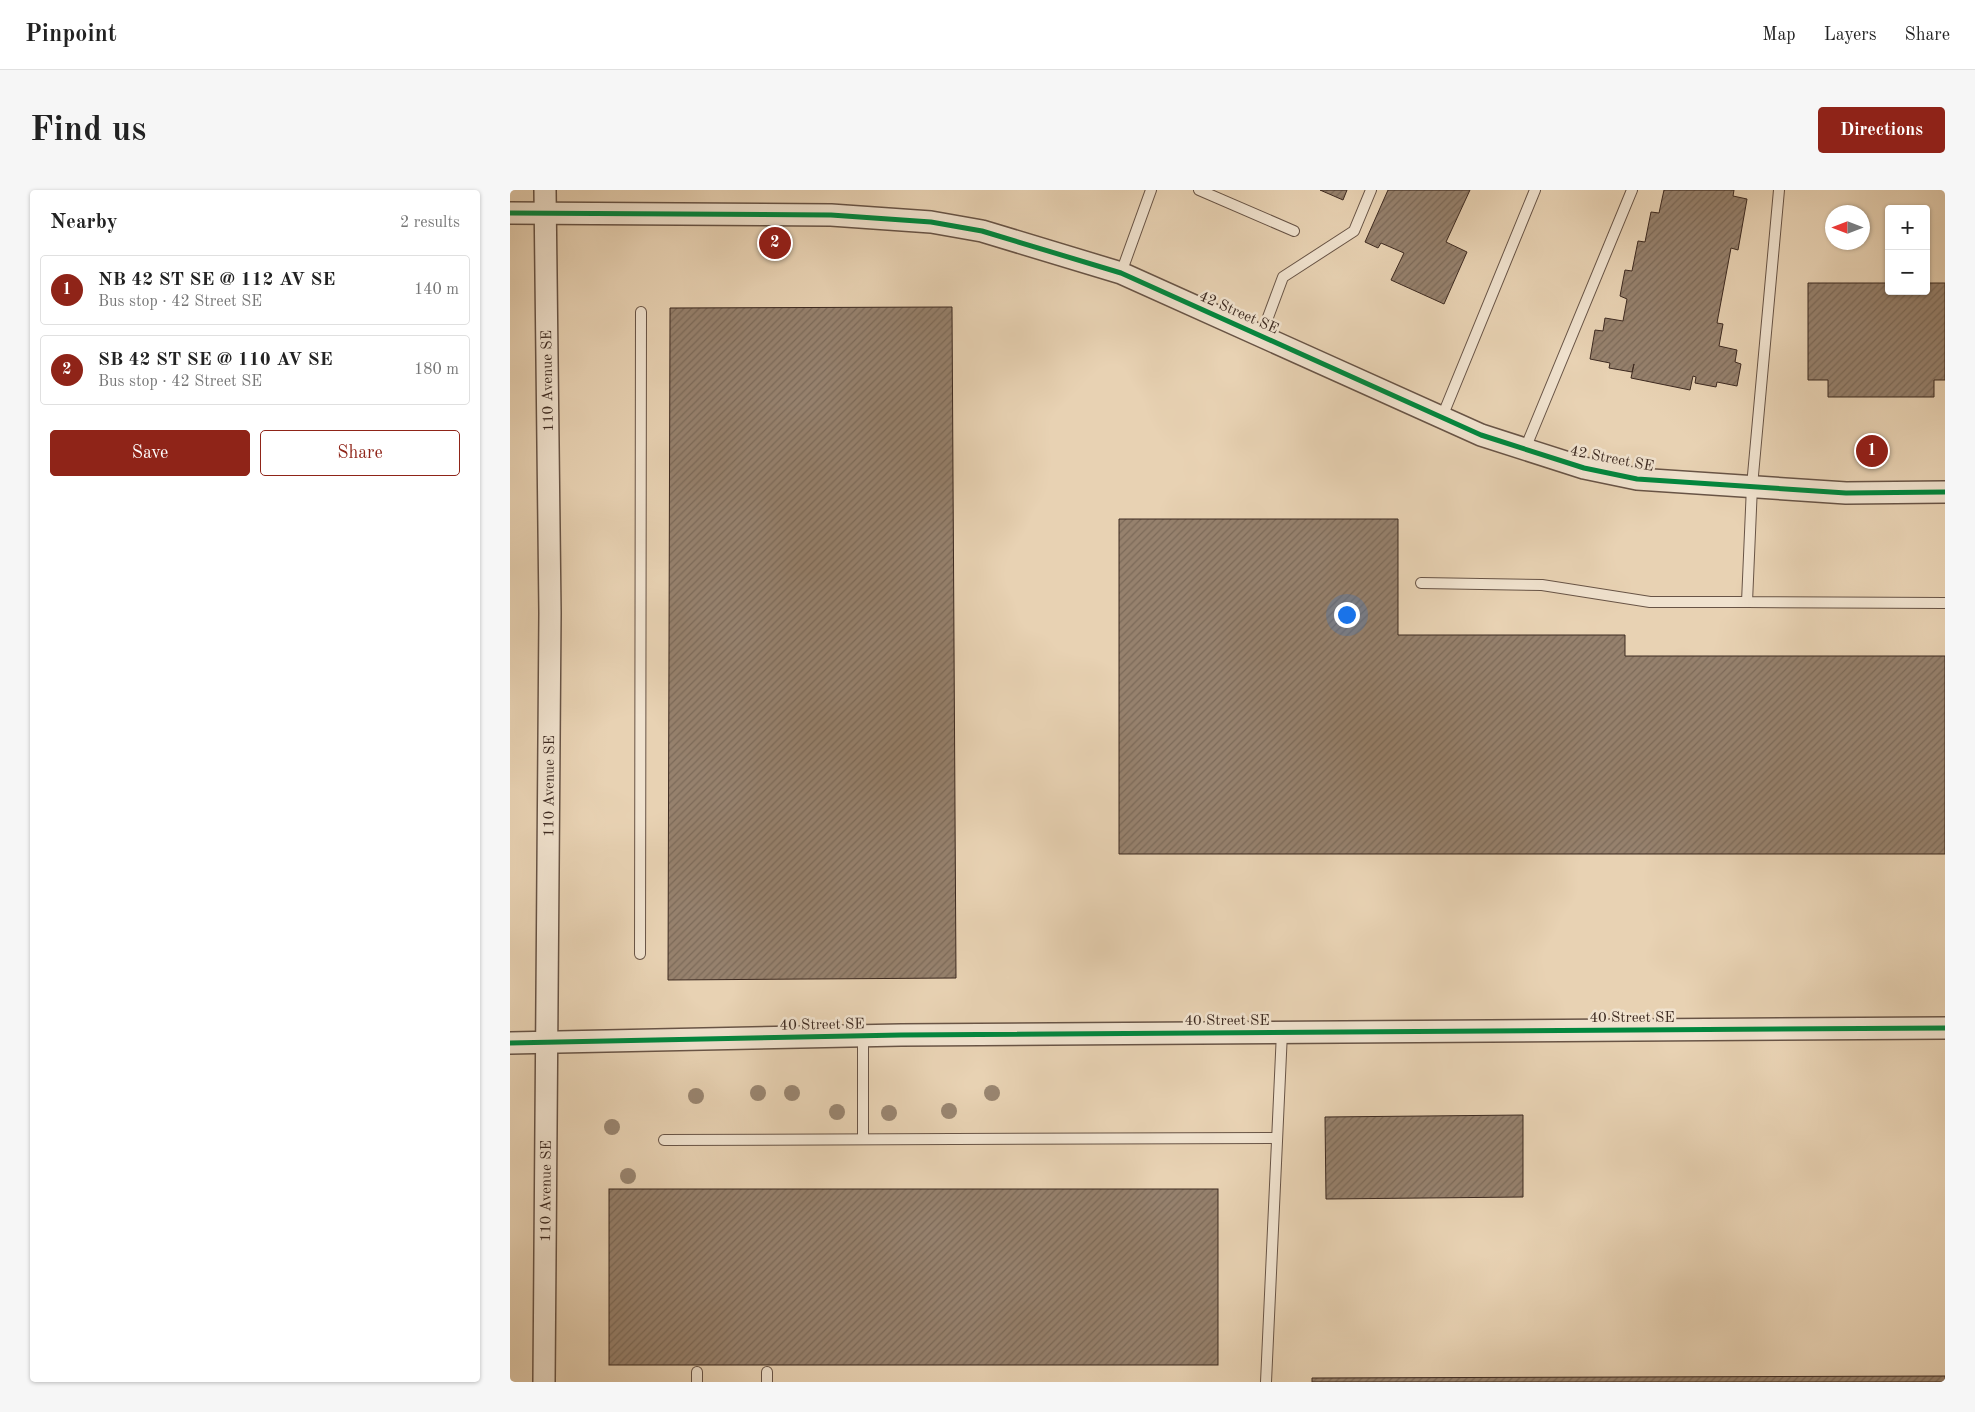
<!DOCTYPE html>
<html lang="en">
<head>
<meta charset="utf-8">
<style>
	:root { --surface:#fff; --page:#f6f6f6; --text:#222; --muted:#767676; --line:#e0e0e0; --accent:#8f2418 }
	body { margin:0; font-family:"Old Standard TT",serif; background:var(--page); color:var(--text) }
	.controls { position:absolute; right:15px; top:15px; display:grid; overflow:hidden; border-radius:5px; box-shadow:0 1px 4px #0004 }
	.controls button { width:45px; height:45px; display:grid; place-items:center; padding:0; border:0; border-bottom:1px solid var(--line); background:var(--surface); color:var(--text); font:25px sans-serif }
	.compass { position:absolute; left:1315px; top:15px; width:45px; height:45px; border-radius:50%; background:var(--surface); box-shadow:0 1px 4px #0004; rotate:270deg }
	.you { position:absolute; left:836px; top:424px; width:18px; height:18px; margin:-12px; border:4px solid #fff; border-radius:50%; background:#1a73e8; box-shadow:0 0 0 8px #1a73e833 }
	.badge { display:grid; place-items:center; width:32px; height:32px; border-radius:50%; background:var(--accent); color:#fff; font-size:16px; font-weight:700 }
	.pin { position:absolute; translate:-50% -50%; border:2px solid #fff; box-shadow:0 1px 5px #0006 }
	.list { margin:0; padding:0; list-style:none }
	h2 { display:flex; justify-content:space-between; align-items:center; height:65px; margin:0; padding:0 20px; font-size:21px }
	h2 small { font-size:16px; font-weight:400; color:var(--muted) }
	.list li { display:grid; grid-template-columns:32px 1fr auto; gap:15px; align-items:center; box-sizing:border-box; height:70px; margin:0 10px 10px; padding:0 10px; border:1px solid var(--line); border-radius:5px }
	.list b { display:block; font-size:19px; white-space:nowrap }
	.list p { margin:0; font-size:16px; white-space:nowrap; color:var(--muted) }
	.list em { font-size:16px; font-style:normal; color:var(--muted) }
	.actions { display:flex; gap:10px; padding:15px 20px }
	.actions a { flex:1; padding:11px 0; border:1px solid var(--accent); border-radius:5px; text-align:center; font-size:18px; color:var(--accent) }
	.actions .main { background:var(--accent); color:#fff }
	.map { position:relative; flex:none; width:1435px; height:1192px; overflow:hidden; border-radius:5px }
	header { display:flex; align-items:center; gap:30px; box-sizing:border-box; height:70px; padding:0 25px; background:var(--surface); border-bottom:1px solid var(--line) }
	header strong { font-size:24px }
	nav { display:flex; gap:28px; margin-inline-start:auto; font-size:18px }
	.intro { display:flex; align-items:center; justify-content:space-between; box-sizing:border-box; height:120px; padding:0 30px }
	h1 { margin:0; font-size:35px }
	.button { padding:12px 22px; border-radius:5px; background:var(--accent); color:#fff; font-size:18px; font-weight:700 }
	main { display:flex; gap:30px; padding:0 30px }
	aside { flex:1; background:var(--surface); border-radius:5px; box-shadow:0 1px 4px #0004 }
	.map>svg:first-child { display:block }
</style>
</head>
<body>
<header>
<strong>Pinpoint</strong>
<nav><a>Map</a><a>Layers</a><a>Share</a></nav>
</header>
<div class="intro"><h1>Find us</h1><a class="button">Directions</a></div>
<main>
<aside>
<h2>Nearby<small>2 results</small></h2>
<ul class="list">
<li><span class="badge">1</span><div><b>NB 42 ST SE @ 112 AV SE</b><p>Bus stop · 42 Street SE</p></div><em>140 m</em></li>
<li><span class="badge">2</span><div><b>SB 42 ST SE @ 110 AV SE</b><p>Bus stop · 42 Street SE</p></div><em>180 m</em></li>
</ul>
<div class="actions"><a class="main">Save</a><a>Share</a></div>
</aside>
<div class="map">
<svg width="1435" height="1192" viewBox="0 0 1435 1192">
	<defs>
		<pattern id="building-hatch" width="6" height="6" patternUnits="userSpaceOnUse" patternTransform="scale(1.25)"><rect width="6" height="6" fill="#96816d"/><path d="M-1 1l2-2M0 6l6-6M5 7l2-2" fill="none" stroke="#7c6a59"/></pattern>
	</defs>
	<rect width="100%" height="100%" fill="#e8d2b3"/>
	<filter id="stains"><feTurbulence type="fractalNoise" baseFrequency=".004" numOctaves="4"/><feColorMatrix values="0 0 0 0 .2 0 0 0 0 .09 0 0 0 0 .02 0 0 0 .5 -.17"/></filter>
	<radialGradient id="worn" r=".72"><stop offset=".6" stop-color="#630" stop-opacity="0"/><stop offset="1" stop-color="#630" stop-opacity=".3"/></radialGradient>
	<g fill="url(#building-hatch)" stroke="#3d2a21">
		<polygon points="810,0 837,0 833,10"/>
		<polygon points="878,0 960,0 936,52 957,62 934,114 881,90 894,63 871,53 868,58 855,52"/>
		<polygon points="1154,0 1224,0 1223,6 1237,9 1228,60 1221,58 1207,133 1213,134 1209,156 1227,160 1225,172 1231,174 1227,196 1207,192 1206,197 1185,193 1186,187 1183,186 1180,200 1121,188 1124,174 1122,182 1099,178 1100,173 1080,169 1085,140 1093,141 1095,128 1113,131 1117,109 1110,106 1115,80 1122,81 1128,51 1135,52 1141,22 1149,23"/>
		<polygon points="1298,93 1379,93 1379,101 1416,101 1416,93 1435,93 1435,190 1424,190 1424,207 1318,207 1318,190 1298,190"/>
		<polygon points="442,117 446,788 158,790 160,118"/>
		<polygon points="609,329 888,329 888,445 1115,445 1115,466 1435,466 1435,664 609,664"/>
		<polygon points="1013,925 1013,1007 816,1009 815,927"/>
		<rect x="99" y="999" width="609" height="176"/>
		<polygon points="1435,1186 1435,1192 802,1192 802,1188"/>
	</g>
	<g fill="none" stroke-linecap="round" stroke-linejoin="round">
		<defs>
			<g id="service">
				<polyline points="689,0 784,41"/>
				<polyline points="1269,0 1242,296 1237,412 1435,413"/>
				<polyline points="611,83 641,0"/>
				<polyline points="751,146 773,87 844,41 861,0"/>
				<polyline points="932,227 1025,0"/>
				<polyline points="1015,259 1122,0"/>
				<polyline points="911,393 1032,395 1140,412 1237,412"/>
				<polyline points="130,764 131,122"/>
				<polyline points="353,846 353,949"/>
				<polyline points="154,950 767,948"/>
				<polyline points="187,1182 187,1192"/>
				<polyline points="257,1182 257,1192"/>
				<polyline points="756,1192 772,842"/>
			</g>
			<g id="minor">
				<polyline points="0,23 321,25 421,32 472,41 611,83 971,245 1074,278 1127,289 1336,303 1435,302"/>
				<polyline points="0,853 391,845 1435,838"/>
				<path id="s1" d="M34,1192l6,-769 -5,-423"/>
			</g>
		</defs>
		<use href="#service" stroke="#685446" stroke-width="12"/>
		<use href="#minor" stroke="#685446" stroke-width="24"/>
		<use href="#service" stroke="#f0e2ce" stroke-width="10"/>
		<use href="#minor" stroke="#f0e2ce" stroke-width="21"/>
		<defs>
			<g id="cycleway">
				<polyline points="0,23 321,25 421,32 472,41 611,83 971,245 1074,278 1127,289 1336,303 1435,302"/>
				<polyline points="0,853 391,845 1435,838"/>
			</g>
		</defs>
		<use href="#cycleway" stroke="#f0e2ce" stroke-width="8"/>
		<use href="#cycleway" stroke="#00873e" stroke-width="5"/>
	</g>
	<g fill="#998570">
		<circle cx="248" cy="903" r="8"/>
		<circle cx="282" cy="903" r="8"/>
		<circle cx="482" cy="903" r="8"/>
		<circle cx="186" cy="906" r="8"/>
		<circle cx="439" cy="921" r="8"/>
		<circle cx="327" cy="922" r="8"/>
		<circle cx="379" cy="923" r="8"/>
		<circle cx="102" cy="937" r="8"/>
		<circle cx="118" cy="986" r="8"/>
	</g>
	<g text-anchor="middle" stroke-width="5" stroke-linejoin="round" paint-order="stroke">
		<g font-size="15" fill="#3d2a21" stroke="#f0e2ce">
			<text transform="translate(729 122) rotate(24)" y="5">42 Street SE</text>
			<text transform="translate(37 191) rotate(-91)" y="5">110 Avenue SE</text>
			<text transform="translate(1102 268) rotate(11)" y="5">42 Street SE</text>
			<text dy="5" stroke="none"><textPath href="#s1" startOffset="596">110 Avenue SE</textPath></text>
			<text x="1122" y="832">40 Street SE</text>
			<text x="717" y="835">40 Street SE</text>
			<text transform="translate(312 834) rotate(-1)" y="5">40 Street SE</text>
			<text dy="5" stroke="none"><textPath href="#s1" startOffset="191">110 Avenue SE</textPath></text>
		</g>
	</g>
	<rect width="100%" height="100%" filter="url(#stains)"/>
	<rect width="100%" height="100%" fill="url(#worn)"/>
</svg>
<div class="controls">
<button>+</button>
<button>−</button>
</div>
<svg class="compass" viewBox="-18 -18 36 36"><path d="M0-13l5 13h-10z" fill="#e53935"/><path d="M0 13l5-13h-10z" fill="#767676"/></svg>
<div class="you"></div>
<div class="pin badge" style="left:1362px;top:261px">1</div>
<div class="pin badge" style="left:265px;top:53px">2</div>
</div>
</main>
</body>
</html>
